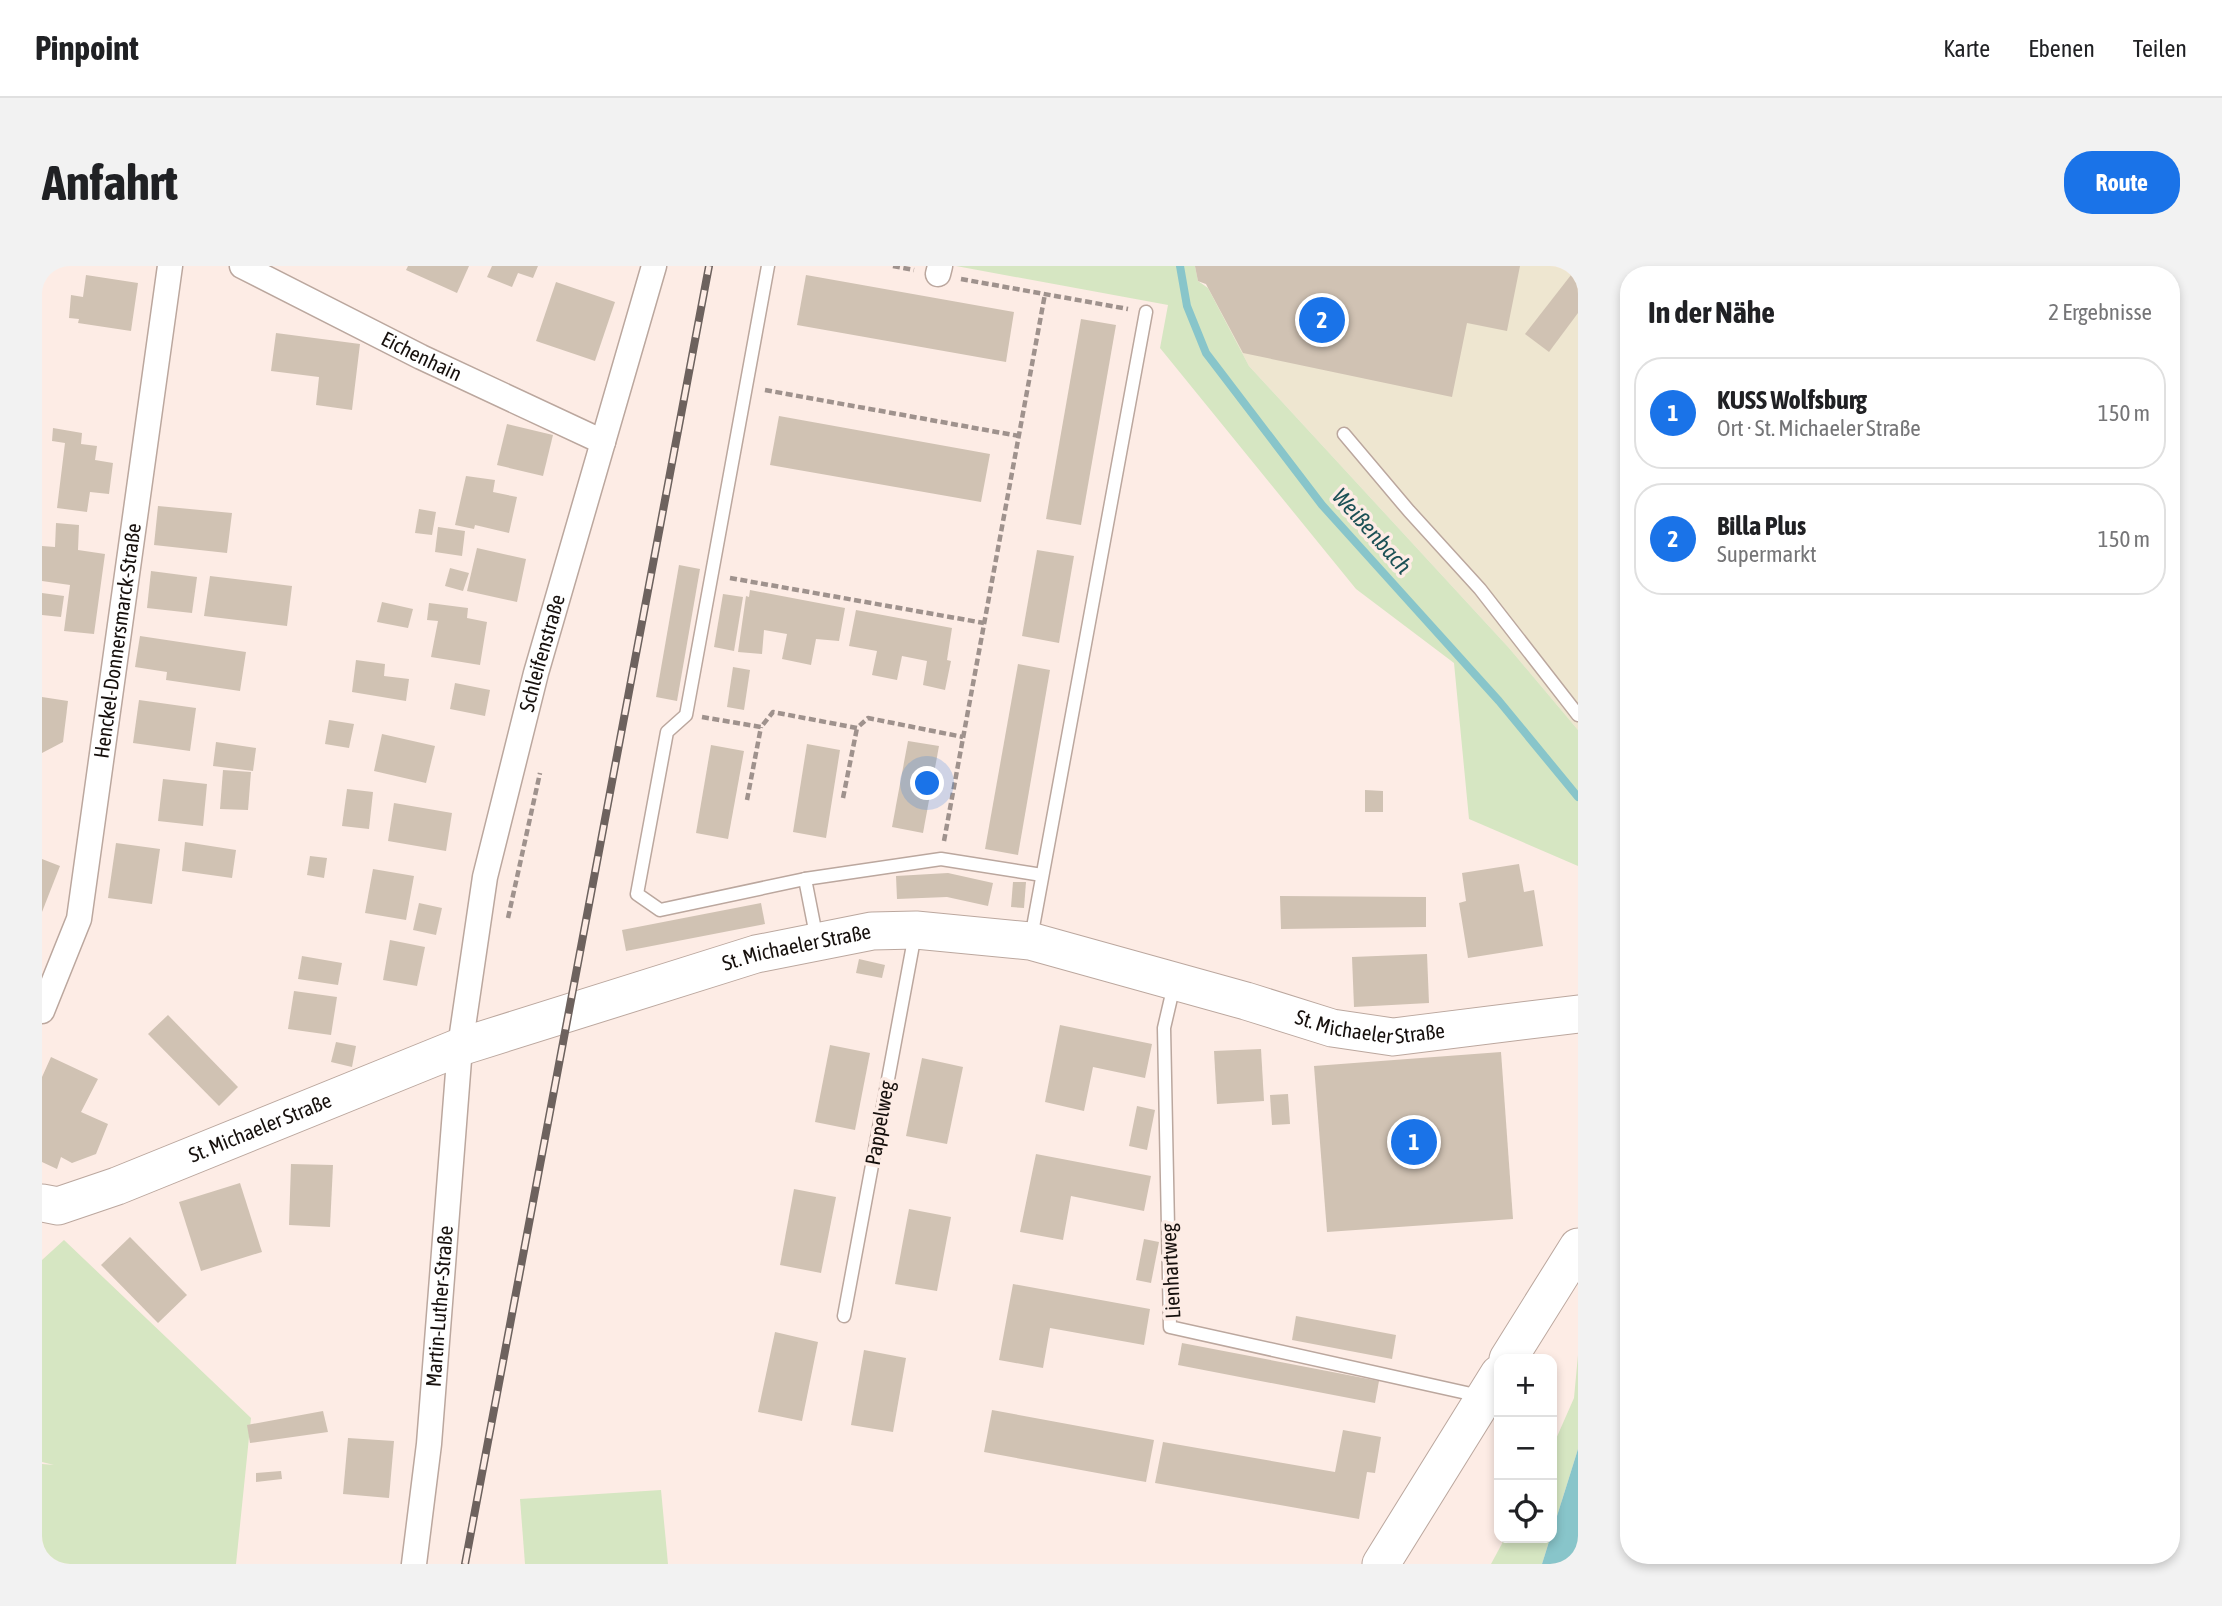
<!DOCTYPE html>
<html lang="de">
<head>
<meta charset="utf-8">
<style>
	:root { --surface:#fff; --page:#f2f2f2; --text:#202124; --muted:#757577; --line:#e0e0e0; --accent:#1a73e8 }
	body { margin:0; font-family:"Asap Condensed",sans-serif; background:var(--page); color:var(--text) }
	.controls { position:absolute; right:21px; bottom:21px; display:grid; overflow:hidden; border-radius:14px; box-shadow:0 4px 10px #0003 }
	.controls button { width:63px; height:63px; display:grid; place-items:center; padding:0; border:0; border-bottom:2px solid var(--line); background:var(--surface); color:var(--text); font:35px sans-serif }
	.you { position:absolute; left:886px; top:518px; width:24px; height:24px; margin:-18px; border:5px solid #fff; border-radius:50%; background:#1a73e8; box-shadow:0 0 0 10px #1a73e833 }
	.badge { display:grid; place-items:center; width:46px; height:46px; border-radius:50%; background:var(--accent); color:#fff; font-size:23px; font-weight:700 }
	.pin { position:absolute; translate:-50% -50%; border:4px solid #fff; box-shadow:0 2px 7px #0006 }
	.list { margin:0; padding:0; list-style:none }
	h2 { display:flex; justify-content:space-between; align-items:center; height:91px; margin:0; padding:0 28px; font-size:30px }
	h2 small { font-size:23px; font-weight:400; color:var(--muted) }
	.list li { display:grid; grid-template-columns:46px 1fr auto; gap:21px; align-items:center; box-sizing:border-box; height:112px; margin:0 14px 14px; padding:0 14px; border:2px solid var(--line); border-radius:28px }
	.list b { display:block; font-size:26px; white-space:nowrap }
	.list p { margin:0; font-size:23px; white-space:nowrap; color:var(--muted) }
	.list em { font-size:23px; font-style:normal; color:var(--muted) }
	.icon { flex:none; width:38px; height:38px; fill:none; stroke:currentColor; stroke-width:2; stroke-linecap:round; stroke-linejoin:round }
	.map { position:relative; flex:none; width:1536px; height:1298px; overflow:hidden; border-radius:28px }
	header { display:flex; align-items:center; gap:42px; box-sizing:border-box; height:98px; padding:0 35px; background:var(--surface); border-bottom:2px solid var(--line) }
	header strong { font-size:33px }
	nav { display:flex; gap:38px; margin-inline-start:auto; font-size:24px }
	.intro { display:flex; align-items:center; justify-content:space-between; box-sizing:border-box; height:168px; padding:0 42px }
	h1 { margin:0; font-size:49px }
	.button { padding:18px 32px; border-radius:28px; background:var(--accent); color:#fff; font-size:24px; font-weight:700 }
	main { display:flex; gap:42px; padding:0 42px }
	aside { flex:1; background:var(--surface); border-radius:28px; box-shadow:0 4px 10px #0003 }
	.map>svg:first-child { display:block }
</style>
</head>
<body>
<header>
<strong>Pinpoint</strong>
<nav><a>Karte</a><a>Ebenen</a><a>Teilen</a></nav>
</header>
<div class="intro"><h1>Anfahrt</h1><a class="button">Route</a></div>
<main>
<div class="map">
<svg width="1536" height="1298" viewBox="0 0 1536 1298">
	<rect width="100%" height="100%" fill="#fdece5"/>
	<polygon fill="#eee6d0" points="1153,0 1536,0 1536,464 1467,382 1207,100 1164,18 1156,15"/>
	<g fill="#d6e6c2">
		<polygon points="914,0 1153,0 1156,15 1166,22 1207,100 1467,382 1536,464 1536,600 1427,553 1412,397 1314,323 1118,82 1126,39"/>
		<polygon points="22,974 209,1152 194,1298 0,1298 0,1198 12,1199 0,1196 0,994"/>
		<polygon points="1536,1089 1536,1183 1510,1266 1510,1182 1532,1132"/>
		<polygon points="619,1224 626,1298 483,1298 478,1233"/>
		<polygon points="1463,1272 1508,1272 1500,1298 1449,1298"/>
	</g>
	<polygon fill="#88c5ca" points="1536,1183 1536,1286 1530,1298 1500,1298"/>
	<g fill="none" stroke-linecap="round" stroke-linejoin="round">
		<polyline stroke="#88c5ca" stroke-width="8" points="1138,0 1145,40 1164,87 1280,239 1457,435 1536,531"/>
	</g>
	<g fill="#d0c2b3">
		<polygon points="366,0 427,0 415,27 364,4"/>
		<polygon points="450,0 496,0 491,12 476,7 470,21 445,11"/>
		<polygon points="1153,0 1478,0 1465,65 1425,57 1410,131 1201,87 1164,18 1156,15"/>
		<polygon points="1536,0 1536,47 1507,86 1483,68"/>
		<polygon points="44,9 96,17 89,65 36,57 37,53 27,52 29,29 41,31"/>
		<polygon points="764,9 972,46 964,96 755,59"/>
		<polygon points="514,16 573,36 553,95 494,75"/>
		<polygon points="1039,53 1074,59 1039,259 1004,253"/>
		<polygon points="234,67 318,78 310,144 274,139 277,111 229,105"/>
		<polygon points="737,150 948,188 939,236 728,199"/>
		<polygon points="465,158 511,169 501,210 455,199"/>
		<polygon points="11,162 40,167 39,178 55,180 53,194 71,197 67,228 48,226 45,246 15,242 23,177 10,175"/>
		<polygon points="424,210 453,214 451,226 475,231 467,267 433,259 432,263 413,259"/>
		<polygon points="116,240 190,247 185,287 112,279"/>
		<polygon points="377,243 394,246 390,269 373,267"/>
		<polygon points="14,257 37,259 36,284 63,288 52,368 22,365 28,319 0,315 0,280 13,281"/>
		<polygon points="396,261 423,265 420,290 393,286"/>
		<polygon points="435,282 484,293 475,336 425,325"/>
		<polygon points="995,284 1032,290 1017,377 980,370"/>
		<polygon points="637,299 658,303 635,435 614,431"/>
		<polygon points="408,302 427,307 421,325 403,320"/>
		<polygon points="109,305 155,311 150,347 105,342"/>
		<polygon points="168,310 250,320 245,360 162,350"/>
		<polygon points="708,324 803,342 797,375 774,373 769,399 740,393 745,368 722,364 720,388 696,386 704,330 707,331"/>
		<polygon points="0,327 22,330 19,351 0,349"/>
		<polygon points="681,328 701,331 692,385 672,381"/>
		<polygon points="340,336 371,343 366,362 335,356"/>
		<polygon points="387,337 426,342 425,352 445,356 438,399 389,391 396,355 385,354"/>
		<polygon points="814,344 910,362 905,394 909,395 903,424 881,419 885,395 860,390 855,414 830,409 835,385 807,380"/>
		<polygon points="98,370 204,386 198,425 124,414 125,406 93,401"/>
		<polygon points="314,394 343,398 342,410 367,413 364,435 310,426"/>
		<polygon points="976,398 1008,404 976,589 943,583"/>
		<polygon points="691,401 708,404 702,444 685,441"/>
		<polygon points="413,417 448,424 443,450 408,443"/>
		<polygon points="0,431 26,435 21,476 0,487"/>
		<polygon points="97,434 154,442 148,485 91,477"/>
		<polygon points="287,454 312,458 307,482 283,478"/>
		<polygon points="340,468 393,480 384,517 332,505"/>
		<polygon points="866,475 897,480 881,567 850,561"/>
		<polygon points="174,476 214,482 211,505 171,500"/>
		<polygon points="765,478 798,484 784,572 751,566"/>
		<polygon points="669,479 702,485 686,573 654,567"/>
		<polygon points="181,504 209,506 206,544 178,543"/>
		<polygon points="121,513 165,518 161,560 116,555"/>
		<polygon points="305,523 331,526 327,563 300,560"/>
		<polygon points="1323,524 1341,525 1341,546 1323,546"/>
		<polygon points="352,537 410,547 404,585 346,575"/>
		<polygon points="143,576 194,584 190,612 140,605"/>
		<polygon points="74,577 118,583 110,638 66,632"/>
		<polygon points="268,590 285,592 282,612 265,609"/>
		<polygon points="0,593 18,600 0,646"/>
		<polygon points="1477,598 1482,626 1492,624 1501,680 1426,692 1417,637 1424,635 1420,607"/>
		<polygon points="331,603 372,610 364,654 323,647"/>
		<polygon points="906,607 951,617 946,640 905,631 855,633 854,610"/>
		<polygon points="971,616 984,616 982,642 969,641"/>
		<polygon points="1238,630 1384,631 1384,661 1239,663"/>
		<polygon points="377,637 400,642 394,669 371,664"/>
		<polygon points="719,637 723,658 584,685 580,664"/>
		<polygon points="348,674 383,681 375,720 341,714"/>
		<polygon points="1385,688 1387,737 1312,741 1310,691"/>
		<polygon points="260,690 300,697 296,719 256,713"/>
		<polygon points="817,693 843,699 840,712 814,707"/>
		<polygon points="252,725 295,731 289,769 246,763"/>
		<polygon points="126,749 196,821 177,840 106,768"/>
		<polygon points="1018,759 1110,778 1103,812 1051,801 1042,845 1003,836"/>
		<polygon points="294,776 314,780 310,801 289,796"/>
		<polygon points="788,779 828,787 813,864 773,856"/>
		<polygon points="1219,783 1222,835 1175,838 1172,785"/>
		<polygon points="1459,786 1471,953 1285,966 1272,800"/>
		<polygon points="9,791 56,813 39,846 66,858 54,888 30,897 19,891 15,903 0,896 0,811"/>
		<polygon points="880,792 921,801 905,878 864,870"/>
		<polygon points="1246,828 1248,858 1230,859 1228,829"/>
		<polygon points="1095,840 1113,844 1105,884 1087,880"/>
		<polygon points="994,888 1109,910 1102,945 1029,930 1021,974 978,966"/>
		<polygon points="249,898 291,899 288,961 247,959"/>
		<polygon points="198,917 220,986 159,1005 137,936"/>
		<polygon points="752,923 794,931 779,1007 738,999"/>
		<polygon points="867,943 909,951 895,1025 853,1018"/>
		<polygon points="88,971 145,1029 116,1057 59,999"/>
		<polygon points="1102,973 1117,976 1109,1017 1094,1014"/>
		<polygon points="971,1018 1108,1043 1102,1079 1008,1062 1001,1102 957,1094"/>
		<polygon points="1254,1050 1354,1069 1350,1093 1250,1074"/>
		<polygon points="733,1066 776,1076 760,1155 716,1146"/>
		<polygon points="1140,1077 1337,1115 1333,1137 1136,1099"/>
		<polygon points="822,1084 864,1092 851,1166 809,1159"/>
		<polygon points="950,1144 1112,1174 1104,1216 942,1186"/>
		<polygon points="281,1145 286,1166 208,1177 205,1159"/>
		<polygon points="1301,1164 1339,1171 1333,1207 1325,1206 1317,1253 1113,1217 1121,1176 1293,1206"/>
		<polygon points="306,1172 352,1175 347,1232 301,1228"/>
		<polygon points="239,1205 240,1213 214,1216 214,1207"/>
	</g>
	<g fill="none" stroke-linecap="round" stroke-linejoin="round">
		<defs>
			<g id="service">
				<polyline points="726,0 644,449 625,466 595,628 618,644 763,613 899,593 1000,609"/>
				<polyline points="1302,168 1367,245 1438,323 1536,449"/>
				<polyline points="763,613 775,674"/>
				<polyline points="989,672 1104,46"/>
				<polyline points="1132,719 1122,762 1128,1061 1438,1130"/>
				<polyline points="802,1050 873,668"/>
			</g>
			<g id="minor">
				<path id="s1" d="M200,0l179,91 182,85"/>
				<polyline points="896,8 898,0"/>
				<path id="s2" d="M0,745l37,-92 91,-653"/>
				<path id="s3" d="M372,1298l15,-120 31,-397 25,-170 51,-204 118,-407"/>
			</g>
			<g id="secondary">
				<path id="s4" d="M0,937l16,3 59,-20 343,-139 296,-93 116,-23 44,-1 114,11 216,60 86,27 61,9 185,-23"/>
				<polyline points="1466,1093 1536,981"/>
				<polyline points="1339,1298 1457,1108"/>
			</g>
		</defs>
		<use href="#service" stroke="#bba79e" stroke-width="15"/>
		<use href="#minor" stroke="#bba79e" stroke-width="27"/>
		<use href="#secondary" stroke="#bba79e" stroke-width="39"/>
		<g stroke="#9f928d" stroke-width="4.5" stroke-dasharray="7 3.5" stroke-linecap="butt">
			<polyline points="851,0 872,4"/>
			<polyline points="919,13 1086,43"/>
			<polyline points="723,124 977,170"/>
			<polyline points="688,312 942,357"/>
			<polyline points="660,451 719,461 731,446 815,462 826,452 921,471"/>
			<polyline points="801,532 815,462"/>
			<polyline points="705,534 719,461"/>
			<polyline points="902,575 1003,28"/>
			<polyline points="466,652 498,507"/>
		</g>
		<use href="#service" stroke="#fff" stroke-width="12"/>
		<use href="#minor" stroke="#fff" stroke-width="24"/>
		<use href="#secondary" stroke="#fff" stroke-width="37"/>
		<defs>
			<polyline id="rail" points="423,1298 667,0"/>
		</defs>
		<use href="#rail" stroke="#6d625e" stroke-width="8"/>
		<use href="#rail" stroke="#fdece5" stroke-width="5" stroke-dasharray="16" stroke-linecap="butt"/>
	</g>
	<g text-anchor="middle" stroke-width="7" stroke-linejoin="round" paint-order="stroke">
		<g font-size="21" fill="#16100d" stroke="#fdece5">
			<text dy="7" stroke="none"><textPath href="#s1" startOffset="201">Eichenhain</textPath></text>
			<text dy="7" stroke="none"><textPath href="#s2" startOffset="380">Henckel-Donnersmarck-Straße</textPath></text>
			<text dy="7" stroke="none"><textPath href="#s3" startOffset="922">Schleifenstraße</textPath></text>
			<text dy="7" stroke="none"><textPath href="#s4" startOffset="800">St. Michaeler Straße</textPath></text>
			<text dy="7" stroke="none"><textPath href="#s4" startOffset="1388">St. Michaeler Straße</textPath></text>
			<text transform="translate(838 857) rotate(-80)" y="7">Pappelweg</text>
			<text dy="7" stroke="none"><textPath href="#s4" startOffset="233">St. Michaeler Straße</textPath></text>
			<text transform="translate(1129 1005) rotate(-93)" y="7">Lienhartweg</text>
			<text dy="7" stroke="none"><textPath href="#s3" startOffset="259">Martin-Luther-Straße</textPath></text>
		</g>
		<g font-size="23" font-style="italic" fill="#1b5055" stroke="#fdece5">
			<text transform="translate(1330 265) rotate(48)" y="8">Weißenbach</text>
		</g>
	</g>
</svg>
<div class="controls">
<button>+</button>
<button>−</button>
<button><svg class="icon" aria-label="locate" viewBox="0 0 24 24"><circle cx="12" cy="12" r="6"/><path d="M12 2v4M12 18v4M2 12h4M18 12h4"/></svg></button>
</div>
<div class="you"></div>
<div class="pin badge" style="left:1372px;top:876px">1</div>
<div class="pin badge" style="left:1280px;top:54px">2</div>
</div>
<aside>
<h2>In der Nähe<small>2 Ergebnisse</small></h2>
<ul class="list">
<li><span class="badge">1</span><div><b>KUSS Wolfsburg</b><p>Ort · St. Michaeler Straße</p></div><em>150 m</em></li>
<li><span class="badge">2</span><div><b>Billa Plus</b><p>Supermarkt</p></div><em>150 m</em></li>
</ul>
</aside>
</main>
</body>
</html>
